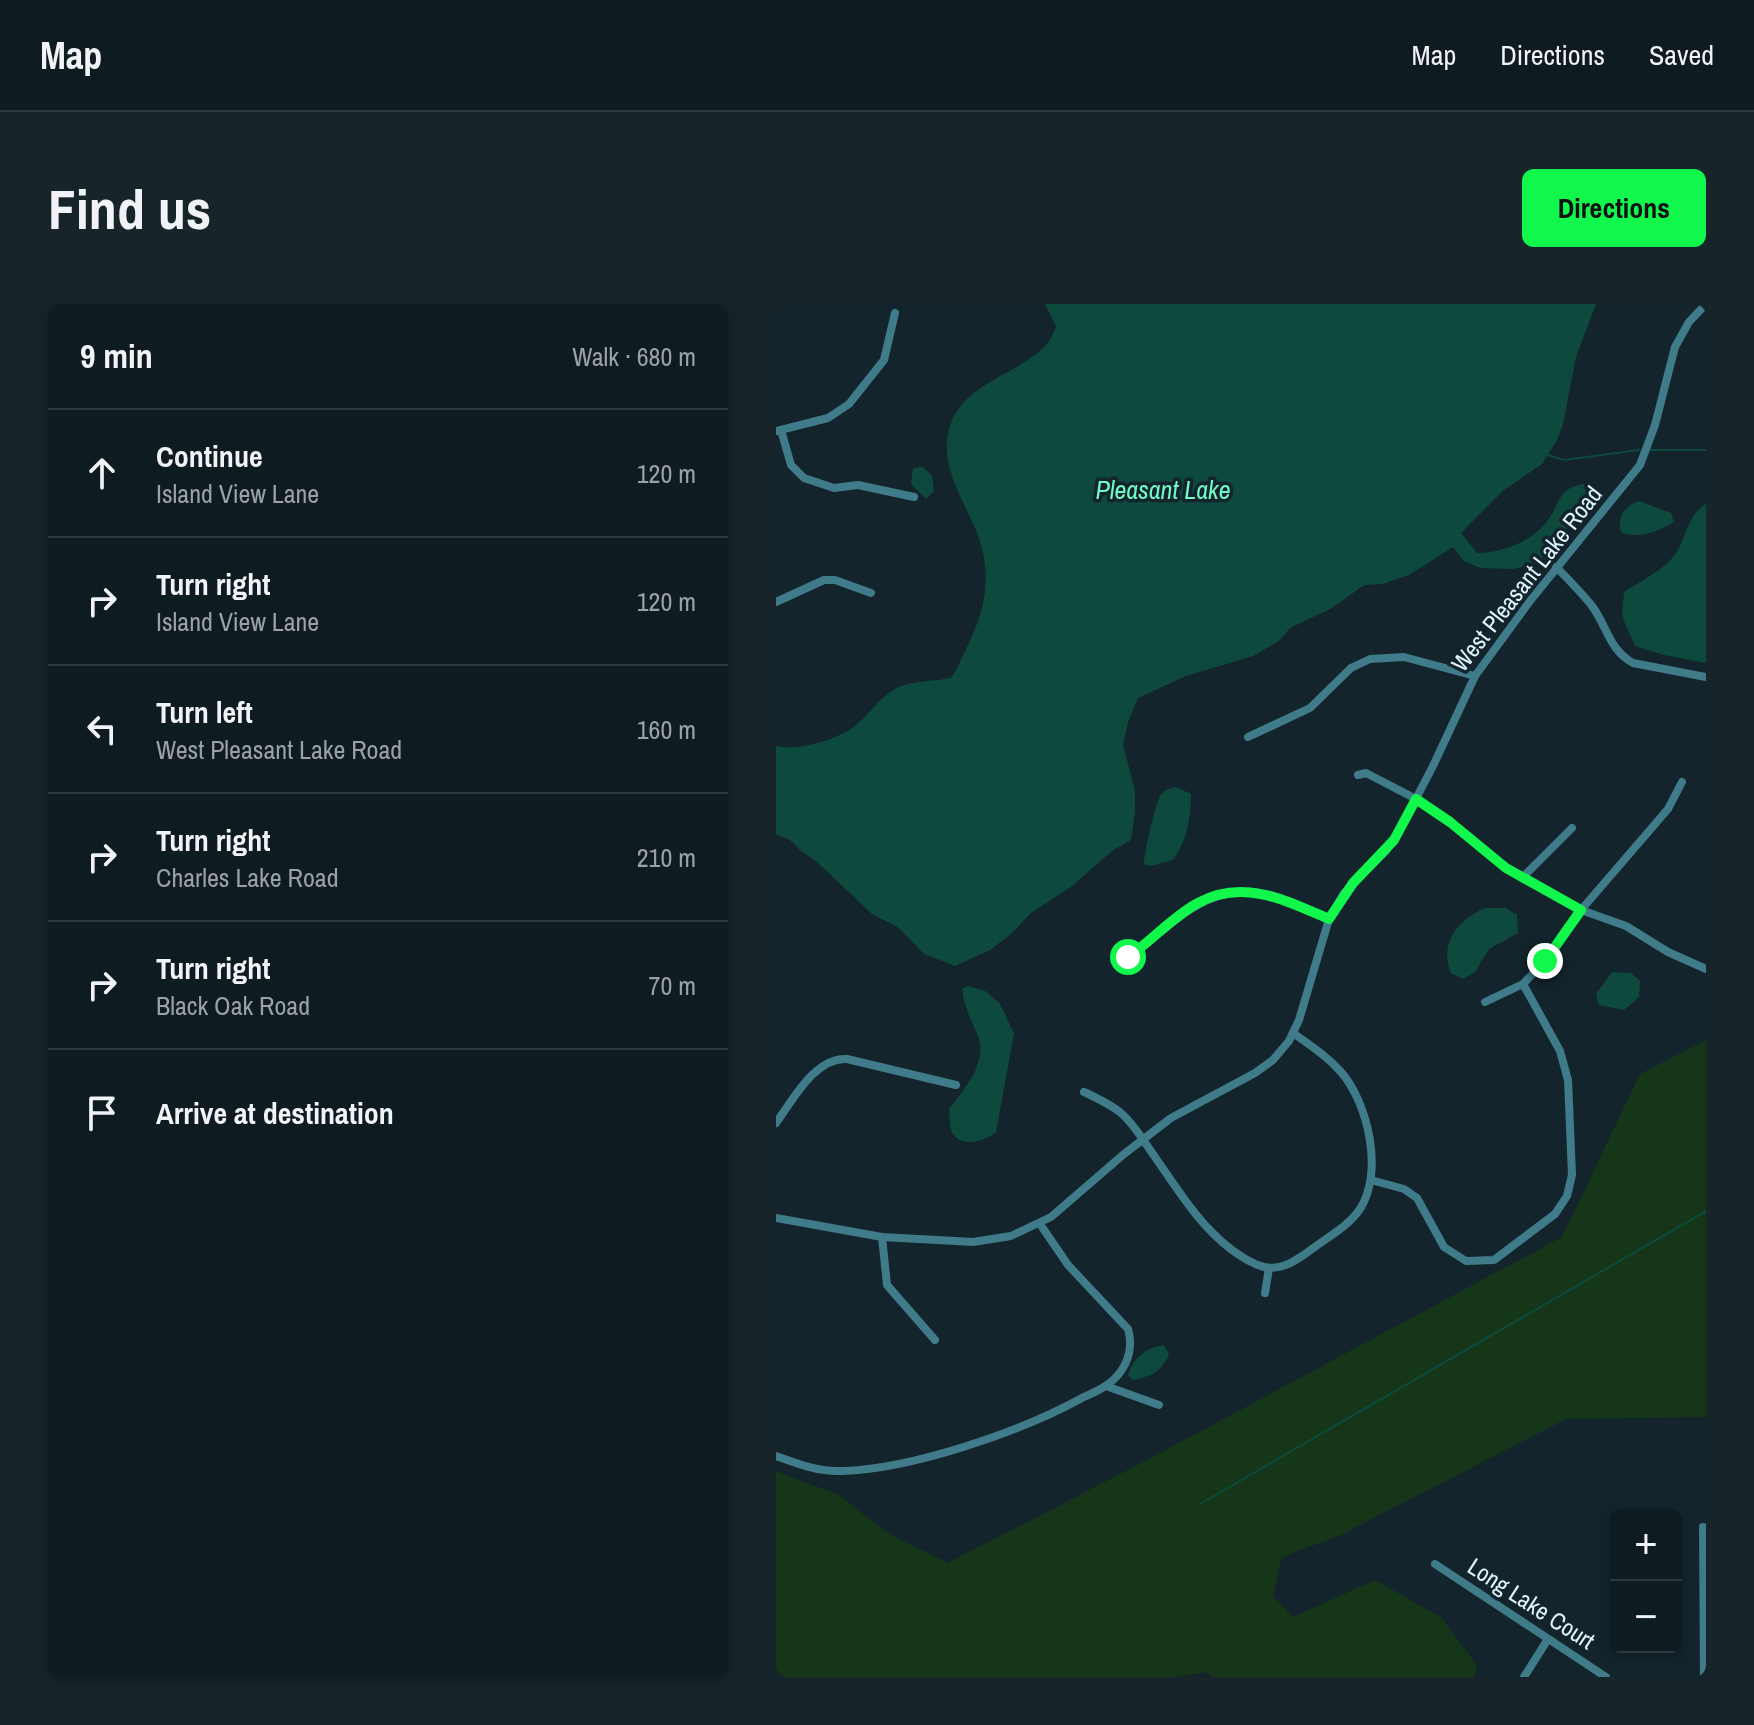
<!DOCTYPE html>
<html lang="en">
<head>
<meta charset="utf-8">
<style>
	:root { --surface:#0e1b21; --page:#17242a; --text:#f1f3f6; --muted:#9ba1a5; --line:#2e393f; --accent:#11f74b }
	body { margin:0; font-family:"Archivo Narrow",sans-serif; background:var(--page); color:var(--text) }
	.controls { position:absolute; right:24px; bottom:24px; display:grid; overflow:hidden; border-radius:12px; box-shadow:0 4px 12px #0003 }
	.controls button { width:72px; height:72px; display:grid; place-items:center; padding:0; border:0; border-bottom:2px solid var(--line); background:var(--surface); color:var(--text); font:40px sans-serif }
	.stop { position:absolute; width:24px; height:24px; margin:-18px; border:6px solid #11f74b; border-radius:50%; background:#fff }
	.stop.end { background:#11f74b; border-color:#fff; box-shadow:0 2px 8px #0008 }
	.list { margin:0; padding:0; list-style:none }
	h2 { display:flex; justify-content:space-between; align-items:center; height:104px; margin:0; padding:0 32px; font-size:34px }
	h2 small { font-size:26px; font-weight:400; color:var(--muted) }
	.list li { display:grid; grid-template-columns:52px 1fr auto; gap:24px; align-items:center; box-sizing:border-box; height:128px; padding:0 32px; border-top:2px solid var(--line) }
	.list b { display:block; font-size:30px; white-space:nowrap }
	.list p { margin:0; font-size:26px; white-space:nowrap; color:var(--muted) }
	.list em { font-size:26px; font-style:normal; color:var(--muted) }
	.icon { flex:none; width:44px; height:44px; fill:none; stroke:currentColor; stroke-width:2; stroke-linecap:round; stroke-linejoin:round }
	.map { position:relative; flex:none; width:930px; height:1373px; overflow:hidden; border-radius:12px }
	header { display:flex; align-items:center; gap:48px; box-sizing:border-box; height:112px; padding:0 40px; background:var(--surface); border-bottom:2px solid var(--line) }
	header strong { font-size:38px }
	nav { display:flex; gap:44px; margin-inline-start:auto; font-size:28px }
	.intro { display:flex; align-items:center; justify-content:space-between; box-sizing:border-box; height:192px; padding:0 48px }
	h1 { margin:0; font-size:56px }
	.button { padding:20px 36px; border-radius:12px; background:var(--accent); color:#111; font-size:28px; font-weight:700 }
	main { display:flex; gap:48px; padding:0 48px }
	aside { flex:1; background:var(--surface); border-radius:12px; box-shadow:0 4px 12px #0003 }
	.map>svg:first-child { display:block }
</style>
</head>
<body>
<header>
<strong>Map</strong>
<nav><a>Map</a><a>Directions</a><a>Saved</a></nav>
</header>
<div class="intro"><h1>Find us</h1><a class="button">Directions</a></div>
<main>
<aside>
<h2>9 min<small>Walk · 680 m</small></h2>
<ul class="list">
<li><svg class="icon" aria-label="ahead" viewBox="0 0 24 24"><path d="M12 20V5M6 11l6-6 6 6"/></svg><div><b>Continue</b><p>Island View Lane</p></div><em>120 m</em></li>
<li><svg class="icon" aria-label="right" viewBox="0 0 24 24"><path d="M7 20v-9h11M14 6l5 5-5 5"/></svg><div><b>Turn right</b><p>Island View Lane</p></div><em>120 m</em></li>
<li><svg class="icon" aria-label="left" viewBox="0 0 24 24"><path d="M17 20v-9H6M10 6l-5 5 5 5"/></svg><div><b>Turn left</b><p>West Pleasant Lake Road</p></div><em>160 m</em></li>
<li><svg class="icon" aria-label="right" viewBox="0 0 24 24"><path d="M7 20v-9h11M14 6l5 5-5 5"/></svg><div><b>Turn right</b><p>Charles Lake Road</p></div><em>210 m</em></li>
<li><svg class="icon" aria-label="right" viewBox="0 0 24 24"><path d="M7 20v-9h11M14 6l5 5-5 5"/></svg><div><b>Turn right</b><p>Black Oak Road</p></div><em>70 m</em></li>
<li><svg class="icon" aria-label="arrive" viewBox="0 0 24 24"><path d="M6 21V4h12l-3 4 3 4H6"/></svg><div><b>Arrive at destination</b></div></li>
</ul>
</aside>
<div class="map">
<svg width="930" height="1373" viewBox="0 0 930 1373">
	<rect width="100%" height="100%" fill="#13242c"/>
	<polygon fill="#163619" points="930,736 930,1113 790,1115 565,1231 506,1253 497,1292 517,1313 599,1276 665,1313 700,1360 699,1373 435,1373 432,1368 402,1373 0,1373 0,1167 63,1191 113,1230 172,1259 373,1155 786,933 864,770"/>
	<g fill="#0d4a3d">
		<path d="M269,0h551l-20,53 -13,67 -6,16 -15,24 -38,26 -43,43 16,20c25,0 55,-11 71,-33 16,-23 9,-33 43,-37l8,7 -61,73 -25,6 -33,-1 -16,-7 -11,-14 -44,28 -26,9 -19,1 -32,23 -42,20 -11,13 -26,15 -67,20 -48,22 -10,24 -5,23 12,46v20l-4,29 -18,10 -41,36 -41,27 -20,21 -21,16 -35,16 -31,-12 -25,-26 -27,-14 -56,-53 -14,-9 -12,-12 -14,-6v-88c21,5 55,-5 73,-16 16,-9 26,-28 41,-38 17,-12 42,-10 61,-14 6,-8 9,-17 14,-27 21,-41 29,-78 10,-123 -11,-26 -31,-57 -28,-87 5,-67 96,-65 109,-115z"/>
		<polygon points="147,163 156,172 158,187 150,195 135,180 137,164"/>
		<path d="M863,197l32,12 3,9c-15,9 -35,18 -53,10 -4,-15 3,-26 18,-31z"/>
		<path d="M930,200v159l-42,-8 -29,-9 -13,-30 2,-24c16,-11 41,-22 52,-39 11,-17 11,-37 30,-49z"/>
		<path d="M400,483l15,7c0,24 -4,46 -18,66l-22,6 -7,-2c-1,-7 12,-62 16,-68 4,-6 8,-7 16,-9z"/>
		<path d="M709,604h21l11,7 1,18 -29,16 -14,23 -12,7 -12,-6c-12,-31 7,-53 34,-65z"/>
		<polygon points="836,668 855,669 864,677 863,693 848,706 823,701 820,690"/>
		<path d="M192,682l17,5 15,13 14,29 -18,99c-11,10 -38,17 -45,-2 -2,-6 -1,-15 -2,-21 15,-19 39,-46 29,-73 -7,-17 -14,-29 -16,-47z"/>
		<path d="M388,1041l5,9c-8,18 -17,22 -36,26l-5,-5c6,-18 17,-27 36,-30z"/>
	</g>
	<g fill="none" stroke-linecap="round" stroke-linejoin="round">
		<g stroke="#0d4a3d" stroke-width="2">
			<polyline points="875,146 930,146"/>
			<polyline points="772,151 788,156 863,146"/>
			<polyline points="424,1200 930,907"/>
		</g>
		<g stroke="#3f7b89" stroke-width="8">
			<polyline points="5,126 15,161 28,174 58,184 82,181 138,193"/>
			<polyline points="0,127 52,114 73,100 108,56 119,9"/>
			<path d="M780,263c13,13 25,25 36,39 15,20 17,44 41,57l73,14"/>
			<polyline points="0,298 48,276 59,276 95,289"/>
			<polyline points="472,433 534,404 575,364 594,355 628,353 699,372"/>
			<polyline points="582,471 590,469 644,497 674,518 730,564 805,606 850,622 892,648 930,665"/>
			<polyline points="747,573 796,524"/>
			<path d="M345,658c46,-31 84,-82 145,-68 21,4 43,17 63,25"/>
			<polyline points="709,698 747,680 769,657 805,606 892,505 906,478"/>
			<path d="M308,788c13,6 26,12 37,21 14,12 23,29 34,44 23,33 44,68 77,93 10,7 20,14 32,17 22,4 38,-11 55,-23 14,-10 31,-20 41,-35 24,-37 8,-106 -19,-137 -14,-16 -31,-27 -48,-39"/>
			<path d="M0,819c17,-23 39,-66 71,-64l109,26"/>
			<polyline points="595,876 628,885 641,894 668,943 690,957 718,956 779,910 791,892 796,871 792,776 784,747 747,680"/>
			<polyline points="0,914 106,933 197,938 235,932 275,913 348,850 395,814 479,769 497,756 513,737 523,716 553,615 568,589 610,547 621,531 657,462 699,372 754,297 864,161 879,121 899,43 913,18 930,0"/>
			<polyline points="106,933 111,981 159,1036"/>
			<polyline points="489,989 493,964"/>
			<polyline points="330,1082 383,1101"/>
			<path d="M0,1152c22,8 42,16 66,15 70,-2 178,-39 240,-73 13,-6 27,-12 36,-23 11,-13 15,-30 10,-46l-60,-64 -28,-41"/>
			<polyline points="927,1223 928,1373"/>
			<polyline points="659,1260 830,1373"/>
			<polyline points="748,1373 772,1335"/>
		</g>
	</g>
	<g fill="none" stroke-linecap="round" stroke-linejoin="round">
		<path stroke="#11f74b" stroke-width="10" d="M352,653c24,-16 44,-40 70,-54 45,-25 89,-2 131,16l24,-36 41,-43 22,-41 34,23 56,46 75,42 -36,51"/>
	</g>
	<g text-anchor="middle" stroke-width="7" stroke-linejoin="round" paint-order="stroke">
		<g font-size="24" fill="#dff6fe" stroke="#13242c">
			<text transform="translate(751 275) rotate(-52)" y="8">West Pleasant Lake Road</text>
			<text transform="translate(755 1300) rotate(33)" y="8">Long Lake Court</text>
		</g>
		<g font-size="26" font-style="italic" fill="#70fac5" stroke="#13242c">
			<text x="387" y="195">Pleasant Lake</text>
		</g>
	</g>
</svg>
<div class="controls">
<button>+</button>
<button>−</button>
</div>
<div class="stop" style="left:352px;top:653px"></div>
<div class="stop end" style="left:769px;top:657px"></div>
</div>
</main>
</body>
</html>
